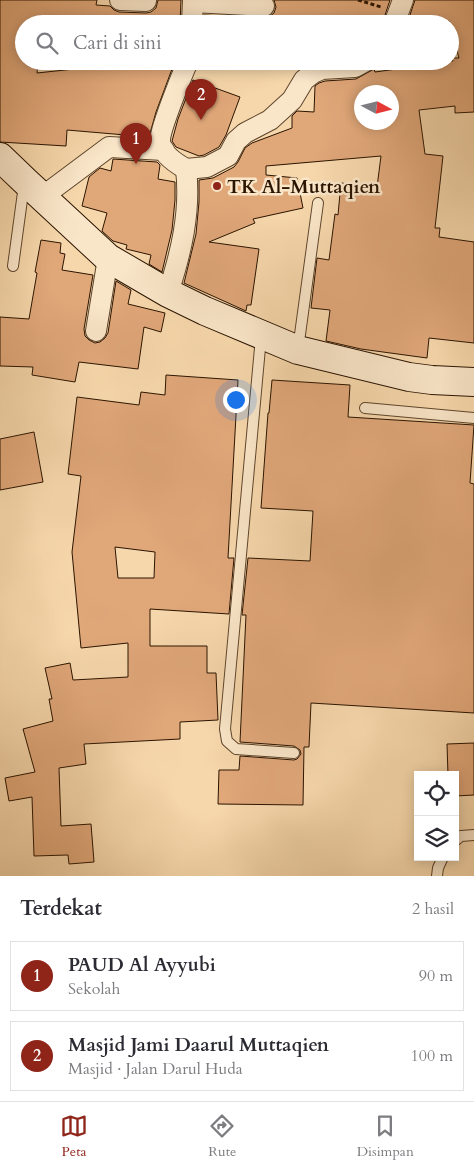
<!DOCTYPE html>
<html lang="id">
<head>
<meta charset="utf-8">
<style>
	:root { --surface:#fff; --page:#f7f7f7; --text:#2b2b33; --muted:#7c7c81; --line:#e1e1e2; --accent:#8f2418 }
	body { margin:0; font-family:Cardo,serif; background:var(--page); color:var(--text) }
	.controls { position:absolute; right:15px; bottom:15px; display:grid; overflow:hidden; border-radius:0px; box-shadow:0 2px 12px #0003 }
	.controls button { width:45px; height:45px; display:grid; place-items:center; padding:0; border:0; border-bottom:1px solid var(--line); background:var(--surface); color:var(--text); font:25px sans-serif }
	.compass { position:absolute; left:354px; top:85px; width:45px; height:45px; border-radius:50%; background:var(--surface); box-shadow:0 2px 12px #0003; rotate:97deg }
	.you { position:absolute; left:235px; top:399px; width:18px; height:18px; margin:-12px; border:4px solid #fff; border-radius:50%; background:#1a73e8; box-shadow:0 0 0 8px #1a73e833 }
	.badge { display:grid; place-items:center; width:32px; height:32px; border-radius:50%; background:var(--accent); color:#fff; font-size:16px; font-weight:700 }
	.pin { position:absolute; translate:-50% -41px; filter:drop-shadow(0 1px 2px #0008) }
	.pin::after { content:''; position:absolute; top:26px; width:18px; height:15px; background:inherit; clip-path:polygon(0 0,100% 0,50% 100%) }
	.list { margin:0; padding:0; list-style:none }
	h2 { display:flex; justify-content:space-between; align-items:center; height:65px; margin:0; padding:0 20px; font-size:21px }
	h2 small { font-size:16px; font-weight:400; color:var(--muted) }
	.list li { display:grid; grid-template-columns:32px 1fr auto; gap:15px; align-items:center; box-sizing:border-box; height:70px; margin:0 10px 10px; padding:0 10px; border:1px solid var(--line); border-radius:0px }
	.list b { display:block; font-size:19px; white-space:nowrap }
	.list p { margin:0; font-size:16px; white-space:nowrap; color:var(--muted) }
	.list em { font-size:16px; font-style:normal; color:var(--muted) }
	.icon { flex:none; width:28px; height:28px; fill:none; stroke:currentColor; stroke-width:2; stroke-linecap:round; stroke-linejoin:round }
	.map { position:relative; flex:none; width:474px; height:876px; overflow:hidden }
	.search { position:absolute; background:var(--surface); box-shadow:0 2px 12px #0003; left:15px; right:15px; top:15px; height:55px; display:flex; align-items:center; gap:12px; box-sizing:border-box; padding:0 18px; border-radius:28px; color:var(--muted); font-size:19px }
	.sheet { height:225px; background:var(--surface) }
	nav { display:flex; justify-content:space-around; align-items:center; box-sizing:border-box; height:70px; border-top:1px solid var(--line); background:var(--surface); font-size:14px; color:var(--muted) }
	nav a { display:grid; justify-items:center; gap:2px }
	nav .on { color:var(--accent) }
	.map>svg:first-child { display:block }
</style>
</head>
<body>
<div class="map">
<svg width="474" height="876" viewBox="0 0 474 876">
	<rect width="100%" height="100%" fill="#f6d7ab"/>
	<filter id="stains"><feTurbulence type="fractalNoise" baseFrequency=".004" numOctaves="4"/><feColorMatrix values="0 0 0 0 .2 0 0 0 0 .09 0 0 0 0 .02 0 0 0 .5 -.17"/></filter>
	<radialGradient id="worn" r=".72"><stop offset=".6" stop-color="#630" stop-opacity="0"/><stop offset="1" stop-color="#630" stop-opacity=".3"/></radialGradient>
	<g fill="#e0a779" stroke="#2b1400" fill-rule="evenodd">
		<polygon points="0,0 97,0 96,5 110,6 114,10 119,12 146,13 151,12 156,8 158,0 181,0 180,24 24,24 24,61 38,61 37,73 74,69 74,61 175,61 156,112 149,137 67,130 66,146 0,142"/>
		<polygon points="274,0 390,0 382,24 204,24 204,15 263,18 269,17 274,13 276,7"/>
		<path d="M415,0h59v112l-19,1v-7l-36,4 6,44 18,2 -8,72h5l-1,9 35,5v101l-45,-5 -2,20 -66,-9 -35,-8 4,-31 -19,-2 6,-50 12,2 6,-46 3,1 3,-32 36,4 4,-31 -115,10v9l31,3 6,30 -50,11 2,4 -46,19 50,7 -8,56h-4l-1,6 -62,-28 12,-49 3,-32v-22l14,-2 21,-11 4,-5 7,-14 7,-5 40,-15v-12l5,-5 17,1 1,-26 4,-3 6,-2 31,-2 18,-10 1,3 43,-6v-4l35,-1 -1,-3h7l-10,-37 -24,3h-18zM362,92h30v30h-30z"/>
		<polygon points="193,80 240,97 226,135 219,147 204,155 199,156 176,147 172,141 178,119"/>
		<polygon points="113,159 157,162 160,165 158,179 175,182 175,200 172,230 162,272 149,264 151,255 126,249 127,245 113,241 102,231 107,213 82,206 89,177 100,168 111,171"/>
		<polygon points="41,240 61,243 60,253 65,254 62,270 93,275 84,329 85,336 89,340 95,343 100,342 105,338 108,333 116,281 131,290 128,304 165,313 161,332 144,327 138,369 79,362 75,382 32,375 33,367 0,366 0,317 29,319 37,273 35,272"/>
		<path d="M166,375l72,5 -10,178h6l-5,56 -79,-5v37h57v27h9l2,47 -38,2v17l-96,5 2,20 -27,4 2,58 30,-2 3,38 -25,2 -1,-9 -34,1 -2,-59 -23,4 -4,-23 30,-6 -12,-43 30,-8 -4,-22h3l-7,-31 25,-5 3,17 55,-3v-34l-47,5 -9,-96 9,-76 -13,-2 9,-77 62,8 2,-13 24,3zM115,547l40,5 -1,26h-36z"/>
		<polygon points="272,380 350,385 348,417 474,425 470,483 474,484 474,713 311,703 309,747 304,747 303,805 218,804 219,770 239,770 240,756 294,760 297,759 301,754 300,750 294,746 240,742 246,615 242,615 248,558 310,561 313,511 261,508 268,413 269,413"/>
		<polygon points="34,432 43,482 0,490 0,439"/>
		<polygon points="474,743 474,795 455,796 455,775 448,775 447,744"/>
	</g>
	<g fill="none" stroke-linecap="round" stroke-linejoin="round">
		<defs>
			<g id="lane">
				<polyline points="13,266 24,185"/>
				<polyline points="261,337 225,729 227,741 236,749 294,753"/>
				<polyline points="298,349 318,203"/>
				<polyline points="365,408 474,418"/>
				<polyline points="455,841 461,836 474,835"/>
				<polyline points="437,876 438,868 443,857"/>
			</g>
			<g id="street">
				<polyline points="120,0 146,1"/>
				<polyline points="193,2 264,6"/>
				<polyline points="192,24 193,0"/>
				<polyline points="394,24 403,0"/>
				<polyline points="186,169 207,167 228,156 236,141 245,133 270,120 292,100 304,80 313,73 322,69 355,67 366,61"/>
				<path d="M186,169c-9,-5 -24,-15 -26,-27 -1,-11 22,-67 28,-81"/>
				<polyline points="42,197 109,147 164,150"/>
				<path d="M168,293c13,-40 23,-81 18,-124"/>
				<polyline points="96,331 108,258"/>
			</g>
			<polyline id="secondary" points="0,157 25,181 108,258 168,293 205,311 298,350 409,377 432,380 474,382"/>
		</defs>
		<use href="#lane" stroke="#5e452b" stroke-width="12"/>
		<use href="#street" stroke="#5e452b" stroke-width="22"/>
		<use href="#secondary" stroke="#2b1400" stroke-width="30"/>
		<polyline stroke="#2b1400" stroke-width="3" stroke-dasharray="4 2.5" stroke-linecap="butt" points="358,0 381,7"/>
		<use href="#lane" stroke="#f9e5c8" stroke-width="10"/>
		<use href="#street" stroke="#f9e5c8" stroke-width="20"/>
		<use href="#secondary" stroke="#f9e5c8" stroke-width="28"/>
	</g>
	<circle fill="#8f2418" stroke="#f9e5c8" stroke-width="2" cx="217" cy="186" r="5"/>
	<g text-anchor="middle" stroke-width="5" stroke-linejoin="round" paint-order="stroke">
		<g font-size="19" font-weight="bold" fill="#2b1400" stroke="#f9e5c8" text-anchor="start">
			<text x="227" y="193">TK Al-Muttaqien</text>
		</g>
	</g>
	<rect width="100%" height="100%" filter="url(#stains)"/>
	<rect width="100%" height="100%" fill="url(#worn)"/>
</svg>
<div class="controls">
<button><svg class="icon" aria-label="locate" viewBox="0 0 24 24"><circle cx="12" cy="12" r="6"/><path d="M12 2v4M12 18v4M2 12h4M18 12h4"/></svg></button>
<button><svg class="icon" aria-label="layers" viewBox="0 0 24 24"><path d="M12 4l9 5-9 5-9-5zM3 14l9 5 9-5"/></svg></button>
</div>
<svg class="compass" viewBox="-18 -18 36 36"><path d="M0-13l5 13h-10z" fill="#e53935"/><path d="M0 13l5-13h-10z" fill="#7c7c81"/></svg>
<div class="you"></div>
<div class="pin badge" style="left:136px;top:164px">1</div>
<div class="pin badge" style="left:201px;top:120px">2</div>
<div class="search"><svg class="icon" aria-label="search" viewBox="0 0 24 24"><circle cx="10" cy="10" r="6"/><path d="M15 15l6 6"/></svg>Cari di sini</div>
</div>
<section class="sheet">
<h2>Terdekat<small>2 hasil</small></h2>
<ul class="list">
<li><span class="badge">1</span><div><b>PAUD Al Ayyubi</b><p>Sekolah</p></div><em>90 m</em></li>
<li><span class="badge">2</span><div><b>Masjid Jami Daarul Muttaqien</b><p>Masjid · Jalan Darul Huda</p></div><em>100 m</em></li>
</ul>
</section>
<nav>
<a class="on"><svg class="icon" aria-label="map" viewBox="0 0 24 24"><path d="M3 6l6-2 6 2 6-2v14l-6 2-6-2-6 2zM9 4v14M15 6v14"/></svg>Peta</a>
<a><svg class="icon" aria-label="directions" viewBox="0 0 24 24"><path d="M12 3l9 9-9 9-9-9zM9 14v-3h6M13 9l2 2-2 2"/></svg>Rute</a>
<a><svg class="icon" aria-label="saved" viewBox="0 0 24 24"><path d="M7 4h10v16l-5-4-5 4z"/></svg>Disimpan</a>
</nav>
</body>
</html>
